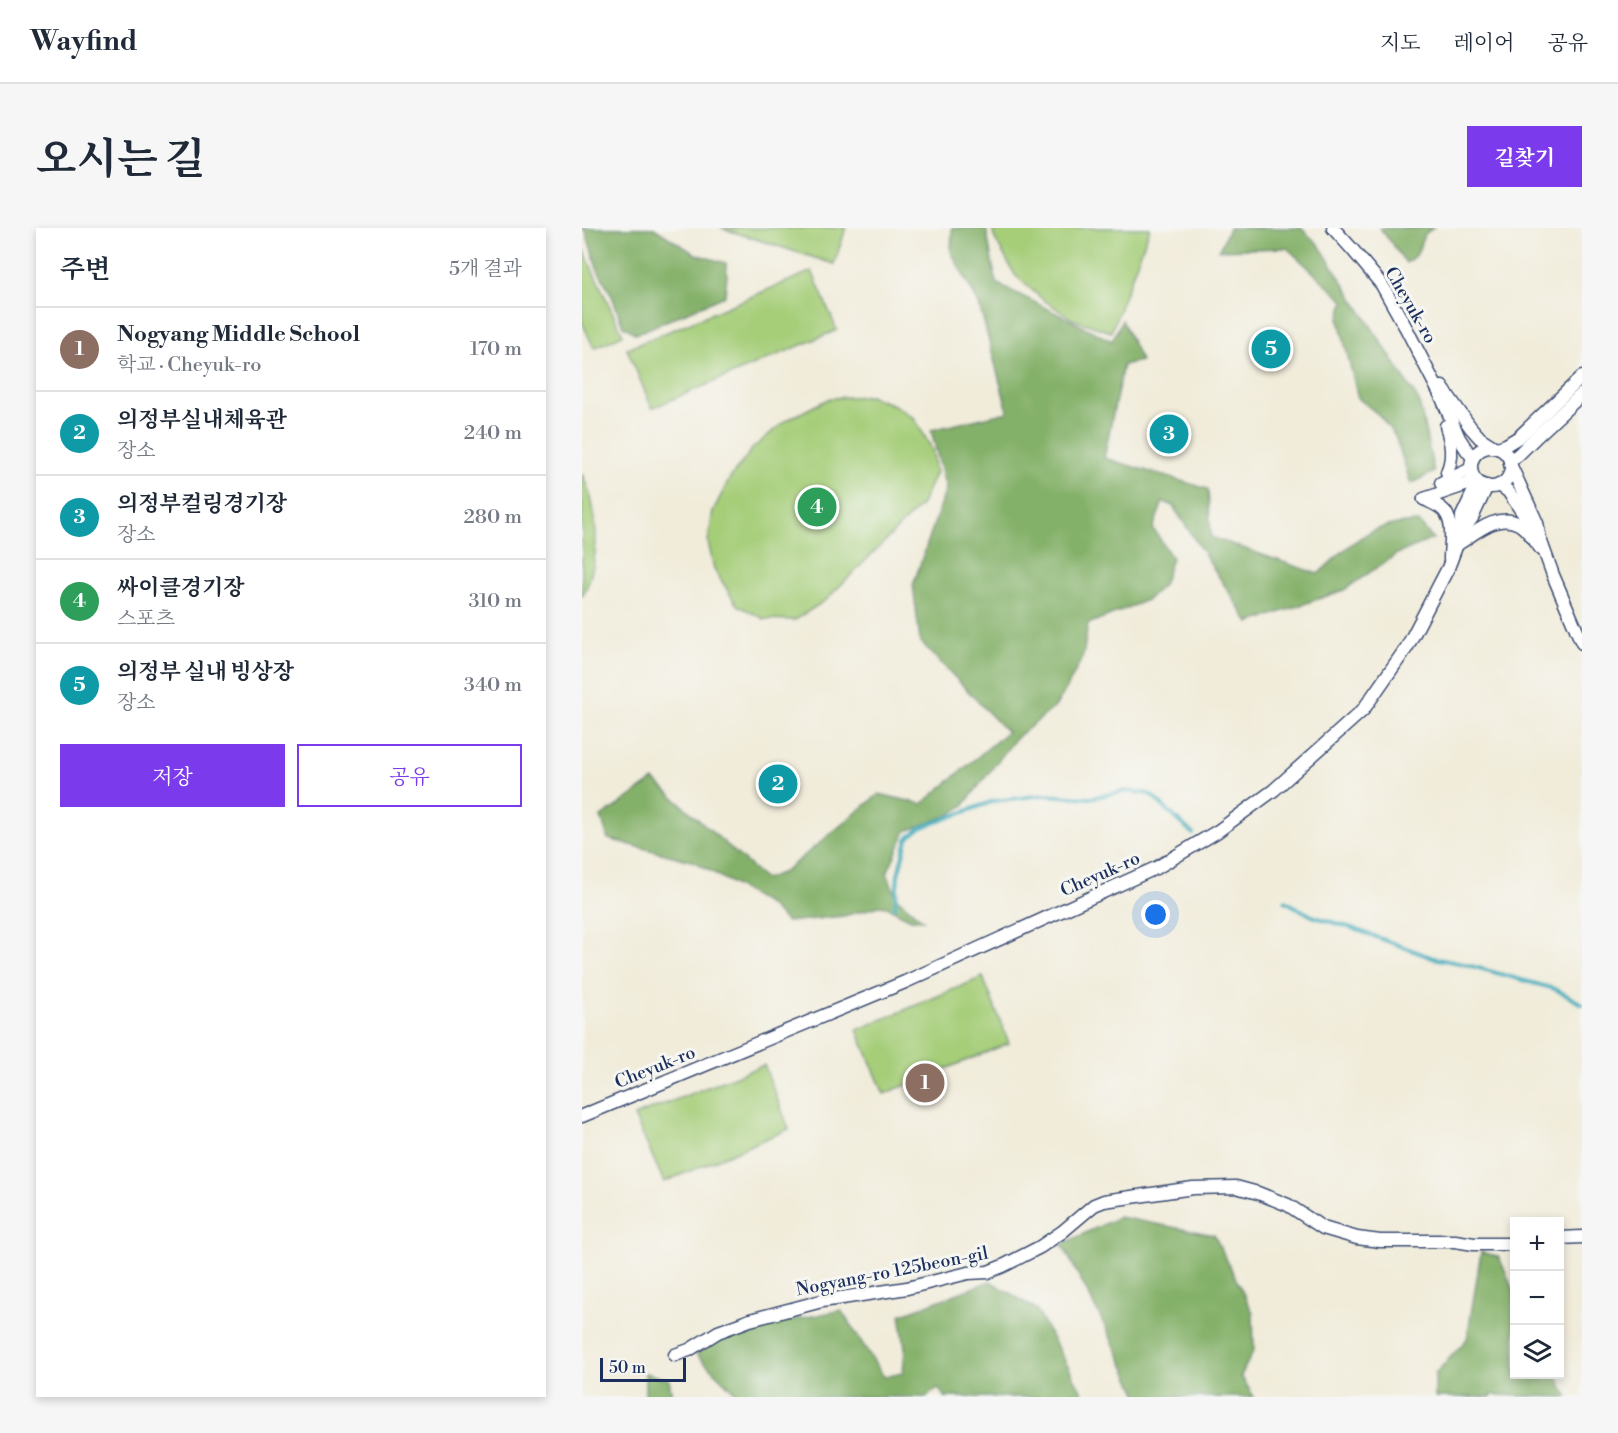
<!DOCTYPE html>
<html lang="ko">
<head>
<meta charset="utf-8">
<style>
	:root { --surface:#fff; --page:#f6f6f7; --text:#1f2937; --muted:#747a83; --line:#e0e1e3; --accent:#7c3aed }
	body { margin:0; font-family:"Libre Bodoni","Noto Serif KR",serif; background:var(--page); color:var(--text) }
	.controls { position:absolute; right:18px; bottom:18px; display:grid; overflow:hidden; border-radius:0px; box-shadow:0 3px 9px #0003 }
	.controls button { width:54px; height:54px; display:grid; place-items:center; padding:0; border:0; border-bottom:2px solid var(--line); background:var(--surface); color:var(--text); font:30px sans-serif }
	.scale { position:absolute; left:18px; bottom:15px; width:86px; box-sizing:border-box; padding-left:6px; border:3px solid #1b2f5e; border-top:0; font-size:16px; line-height:21px; white-space:nowrap; color:#1b2f5e; -webkit-text-stroke:4px #f6f6f2; paint-order:stroke }
	.you { position:absolute; left:574px; top:687px; width:21px; height:21px; margin:-15px; border:4px solid #fff; border-radius:50%; background:#1a73e8; box-shadow:0 0 0 9px #1a73e833 }
	.badge { display:grid; place-items:center; width:39px; height:39px; border-radius:50%; background:var(--accent); color:#fff; font-size:20px; font-weight:700 }
	.pin { position:absolute; translate:-50% -50%; border:3px solid #fff; box-shadow:0 2px 6px #0006 }
	.list { margin:0; padding:0; list-style:none }
	h2 { display:flex; justify-content:space-between; align-items:center; height:78px; margin:0; padding:0 24px; font-size:26px }
	h2 small { font-size:20px; font-weight:400; color:var(--muted) }
	.list li { display:grid; grid-template-columns:39px 1fr auto; gap:18px; align-items:center; box-sizing:border-box; height:84px; padding:0 24px; border-top:2px solid var(--line) }
	.list b { display:block; font-size:22px; white-space:nowrap }
	.list p { margin:0; font-size:20px; white-space:nowrap; color:var(--muted) }
	.list em { font-size:20px; font-style:normal; color:var(--muted) }
	.actions { display:flex; gap:12px; padding:18px 24px }
	.actions a { flex:1; padding:14px 0; border:2px solid var(--accent); border-radius:0px; text-align:center; font-size:21px; color:var(--accent) }
	.actions .main { background:var(--accent); color:#fff }
	.icon { flex:none; width:33px; height:33px; fill:none; stroke:currentColor; stroke-width:2; stroke-linecap:round; stroke-linejoin:round }
	.map { position:relative; flex:none; width:1000px; height:1169px; overflow:hidden; border-radius:0px }
	header { display:flex; align-items:center; gap:36px; box-sizing:border-box; height:84px; padding:0 30px; background:var(--surface); border-bottom:2px solid var(--line) }
	header strong { font-size:28px }
	nav { display:flex; gap:33px; margin-inline-start:auto; font-size:21px }
	.intro { display:flex; align-items:center; justify-content:space-between; box-sizing:border-box; height:144px; padding:0 36px }
	h1 { margin:0; font-size:42px }
	.button { padding:15px 27px; border-radius:0px; background:var(--accent); color:#fff; font-size:21px; font-weight:700 }
	main { display:flex; gap:36px; padding:0 36px }
	aside { flex:1; background:var(--surface); border-radius:0px; box-shadow:0 3px 9px #0003 }
	.map>svg:first-child { display:block }
</style>
</head>
<body>
<header>
<strong>Wayfind</strong>
<nav><a>지도</a><a>레이어</a><a>공유</a></nav>
</header>
<div class="intro"><h1>오시는 길</h1><a class="button">길찾기</a></div>
<main>
<aside>
<h2>주변<small>5개 결과</small></h2>
<ul class="list">
<li><span class="badge" style="background:#8d6e63">1</span><div><b>Nogyang Middle School</b><p>학교 · Cheyuk-ro</p></div><em>170 m</em></li>
<li><span class="badge" style="background:#0f9aa8">2</span><div><b>의정부실내체육관</b><p>장소</p></div><em>240 m</em></li>
<li><span class="badge" style="background:#0f9aa8">3</span><div><b>의정부컬링경기장</b><p>장소</p></div><em>280 m</em></li>
<li><span class="badge" style="background:#2e9e5b">4</span><div><b>싸이클경기장</b><p>스포츠</p></div><em>310 m</em></li>
<li><span class="badge" style="background:#0f9aa8">5</span><div><b>의정부 실내 빙상장</b><p>장소</p></div><em>340 m</em></li>
</ul>
<div class="actions"><a class="main">저장</a><a>공유</a></div>
</aside>
<div class="map">
<svg width="1000" height="1169" viewBox="0 0 1000 1169">
	<rect width="100%" height="100%" fill="#f6f6f2"/>
	<filter id="ink" filterUnits="userSpaceOnUse"><feTurbulence type="fractalNoise" baseFrequency=".0167" numOctaves="2"/><feDisplacementMap in="SourceGraphic" scale="12" xChannelSelector="R" yChannelSelector="G"/><feConvolveMatrix kernelMatrix="1 2 1 2 8 2 1 2 1" color-interpolation-filters="sRGB"/></filter>
	<filter id="wash" filterUnits="userSpaceOnUse"><feTurbulence type="fractalNoise" baseFrequency=".008" numOctaves="4" result="noise"/><feDisplacementMap in="SourceGraphic" scale="24" xChannelSelector="R" yChannelSelector="G"/><feGaussianBlur stdDeviation="1.35" result="paint"/><feColorMatrix in="noise" values="0 0 0 0 0 0 0 0 0 0 0 0 0 0 0 0 0 1.4 0 .05"/><feComposite in="paint" operator="in"/></filter>
	<g filter="url(#wash)">
		<rect width="100%" height="100%" fill="#f1ecda"/>
		<g fill="#a6ce79" stroke="#607e6c" stroke-width="1.5">
			<polygon points="139,0 264,0 252,36"/>
			<polygon points="410,0 568,0 529,104 490,91 460,71 433,47 412,9"/>
			<polygon points="0,19 41,107 12,120 0,94"/>
			<polygon points="230,43 255,102 70,180 45,121"/>
			<polygon points="288,168 312,177 332,190 350,221 354,244 340,276 244,372 213,392 182,391 155,377 132,341 126,314 131,283 148,250 171,220 203,193 248,170"/>
			<path d="M0,246c18,36 19,87 0,123z"/>
			<polygon points="401,749 427,815 302,866 275,802"/>
			<polygon points="182,837 207,901 82,954 52,888"/>
		</g>
		<g fill="#84b169" stroke="#507064" stroke-width="1.5">
			<polygon points="0,0 72,0 113,26 144,35 145,47 143,68 54,106 41,98 30,68 15,40 4,4 0,2"/>
			<path d="M370,0h34l10,55 116,58 10,-21 19,41 -18,4 -19,93 104,31 3,48 107,37c17,-15 34,-34 55,-43 15,-7 30,-8 46,-9l14,17 -36,15 -53,36 -95,33 -76,-117 -10,-4 -10,26 19,30 -9,27 -16,15 -59,24 -5,32 -15,30 -13,21 -40,32 -51,66 -15,10 -43,16 -19,42 10,25 26,22 -12,-1 -28,-14 -39,11 -57,6 -18,-17 -74,-43 -87,-23 -7,-22 53,-37 111,99 19,-7 95,-78 43,10 85,-72 -87,-91 -7,-56 33,-96 -15,-59 77,-18 -29,-108 -28,-52z"/>
			<polygon points="647,0 719,0 737,17 837,173 852,244 829,256 813,208 798,188 776,170 757,92 762,73 705,20 637,22"/>
			<polygon points="798,0 851,0 842,7 835,26 824,35"/>
			<polygon points="537,989 632,1007 671,1085 672,1121 659,1148 672,1169 557,1169 525,1102 480,1016"/>
			<polygon points="899,1024 917,1029 932,1064 933,1146 974,1147 986,1169 909,1167 909,1169 853,1169 853,1146 885,1111"/>
			<polygon points="408,1053 454,1081 503,1169 363,1169 356,1160 344,1169 155,1169 154,1165 114,1126 147,1105 259,1082 302,1149 321,1145 323,1120 318,1087"/>
			<polygon points="63,1145 87,1151 90,1169 63,1169"/>
		</g>
		<g fill="none" stroke-linecap="round" stroke-linejoin="round">
			<g stroke="#3dabbc" stroke-width="4">
				<polyline points="703,673 730,688 770,700 851,730 882,736 973,761 1000,776"/>
				<polyline points="313,680 316,647 325,611 338,600 412,573 462,567 508,570 544,563 568,566 611,606"/>
			</g>
		</g>
	</g>
	<g filter="url(#ink)">
		<g fill="none" stroke-linecap="round" stroke-linejoin="round">
			<defs>
				<g id="street">
					<polyline points="751,0 770,21 800,57 824,100 860,170 877,210 886,224 891,229"/>
					<polyline points="860,159 889,200 898,210 912,219"/>
					<path d="M864,198c5,16 8,31 1,46"/>
					<circle cx="909" cy="239" r="20"/>
					<polyline points="915,220 924,217 937,209 1000,149"/>
					<polyline points="928,233 937,226 955,208 1000,166"/>
					<polyline points="928,236 955,295 958,311 971,347 1000,415"/>
					<polyline points="859,255 889,241"/>
					<polyline points="917,257 926,263 951,300"/>
					<path d="M842,271c6,3 12,5 17,9 15,11 9,35 9,51"/>
					<polyline points="842,271 883,257 893,252"/>
					<polyline points="880,303 890,290 905,258"/>
					<path d="M876,316c17,-11 40,-32 61,-20 7,4 17,18 22,25"/>
					<polyline points="0,888 323,754 576,639 636,603 692,562 781,482 825,419 866,340 880,303 880,288 896,254"/>
					<polyline points="978,1010 1000,1009"/>
					<polyline points="93,1127 107,1122 136,1104 168,1092 240,1073 325,1060 386,1045 406,1044 421,1038 458,1019 480,1004 512,977 522,973 611,960 654,959 676,965 706,977 741,1000 775,1010 798,1013 873,1013 892,1016 933,1016"/>
				</g>
			</defs>
			<use href="#street" stroke="#3b4b71" stroke-width="15"/>
			<use href="#street" stroke="#fff" stroke-width="12"/>
		</g>
	</g>
	<g text-anchor="middle" stroke-width="6" stroke-linejoin="round" paint-order="stroke">
		<g font-size="18" fill="#1b2f5e" stroke="#f6f6f2">
			<text transform="translate(829 77) rotate(60)" y="6">Cheyuk-ro</text>
			<text transform="translate(518 646) rotate(-24)" y="6">Cheyuk-ro</text>
			<text transform="translate(73 839) rotate(-22)" y="6">Cheyuk-ro</text>
			<text transform="translate(310 1043) rotate(-11)" y="6">Nogyang-ro 125beon-gil</text>
		</g>
	</g>
</svg>
<div class="controls">
<button>+</button>
<button>−</button>
<button><svg class="icon" aria-label="layers" viewBox="0 0 24 24"><path d="M12 4l9 5-9 5-9-5zM3 14l9 5 9-5"/></svg></button>
</div>
<div class="scale">50 m</div>
<div class="you"></div>
<div class="pin badge" style="left:343px;top:855px;background:#8d6e63">1</div>
<div class="pin badge" style="left:196px;top:556px;background:#0f9aa8">2</div>
<div class="pin badge" style="left:587px;top:206px;background:#0f9aa8">3</div>
<div class="pin badge" style="left:235px;top:279px;background:#2e9e5b">4</div>
<div class="pin badge" style="left:689px;top:121px;background:#0f9aa8">5</div>
</div>
</main>
</body>
</html>
